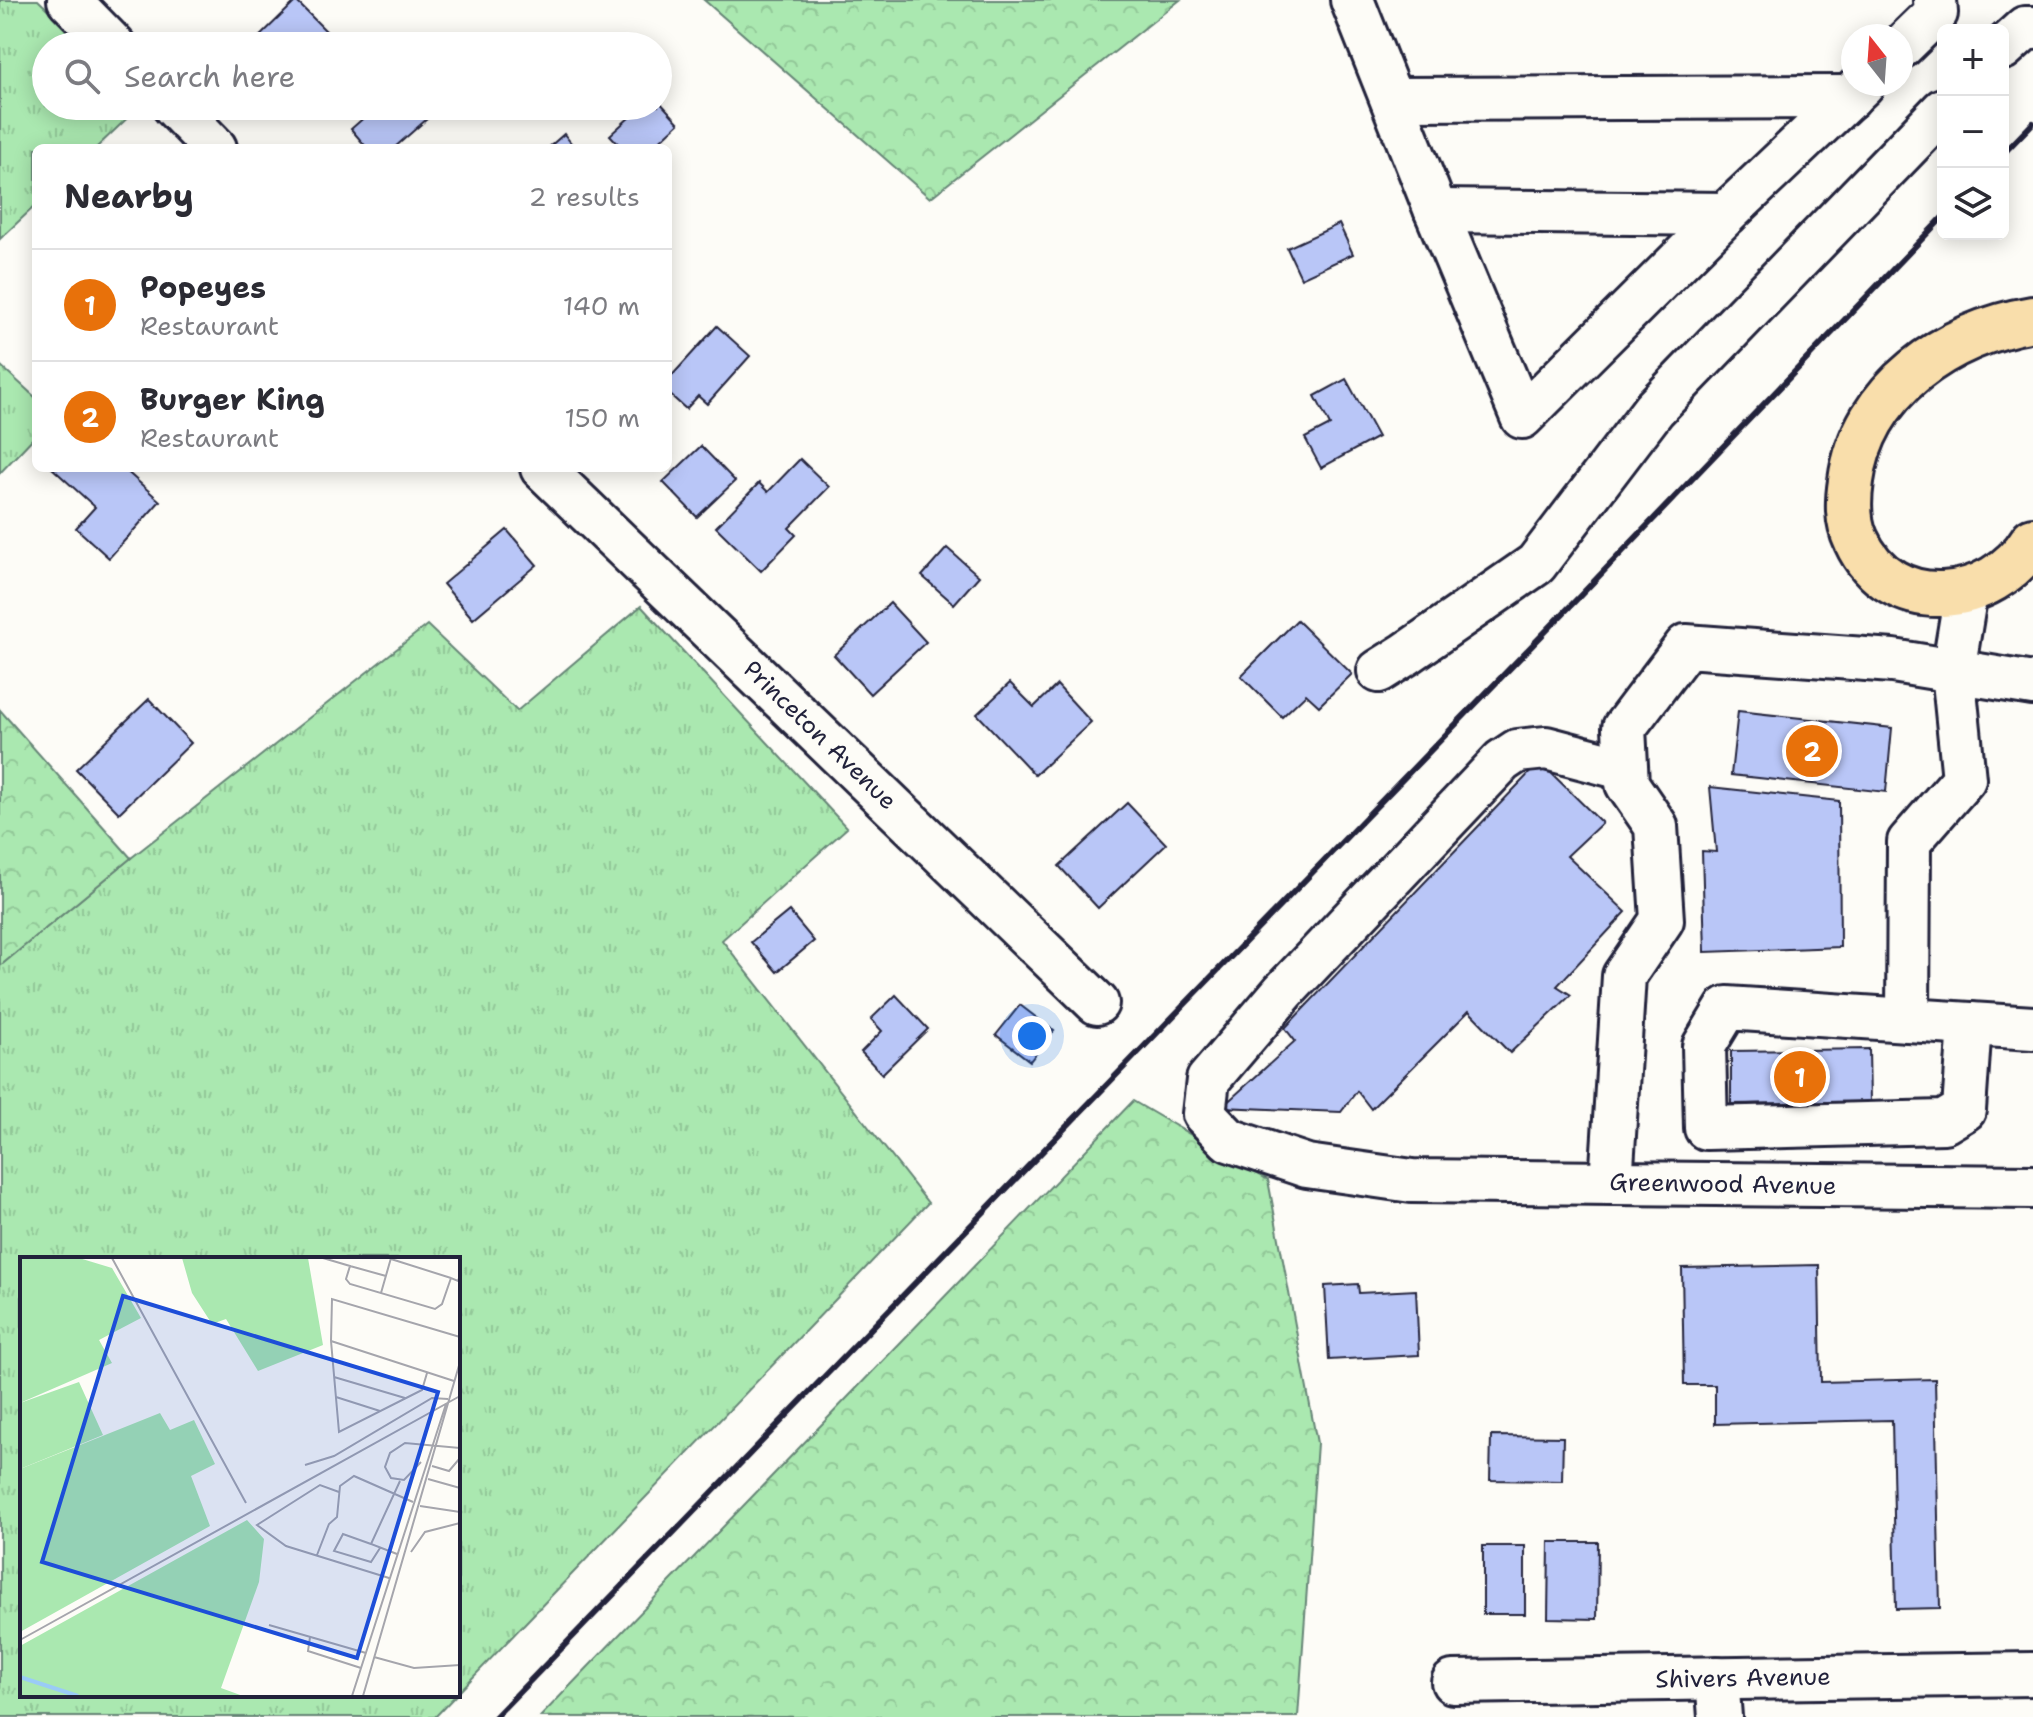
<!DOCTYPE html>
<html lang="en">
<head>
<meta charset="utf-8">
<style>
	:root { --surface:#fff; --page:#f2f2f3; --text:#2b2b33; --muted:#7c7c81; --line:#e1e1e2; --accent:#0b8043 }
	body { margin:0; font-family:"Shantell Sans",sans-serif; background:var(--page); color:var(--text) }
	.controls { position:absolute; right:24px; top:24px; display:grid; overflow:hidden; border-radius:12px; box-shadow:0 4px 20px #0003 }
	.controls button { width:72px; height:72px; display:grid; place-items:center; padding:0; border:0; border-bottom:2px solid var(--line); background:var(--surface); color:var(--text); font:40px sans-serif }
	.compass { position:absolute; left:1841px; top:24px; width:72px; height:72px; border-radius:50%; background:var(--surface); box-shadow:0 4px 20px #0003; rotate:343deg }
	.you { position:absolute; left:1032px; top:1036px; width:28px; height:28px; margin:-20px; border:6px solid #fff; border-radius:50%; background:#1a73e8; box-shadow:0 0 0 12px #1a73e833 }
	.badge { display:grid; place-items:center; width:52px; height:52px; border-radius:50%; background:var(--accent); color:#fff; font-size:26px; font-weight:700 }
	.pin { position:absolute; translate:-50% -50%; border:4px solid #fff; box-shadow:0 2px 8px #0006 }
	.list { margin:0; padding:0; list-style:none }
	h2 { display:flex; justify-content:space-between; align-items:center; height:104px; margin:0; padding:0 32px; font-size:34px }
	h2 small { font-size:26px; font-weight:400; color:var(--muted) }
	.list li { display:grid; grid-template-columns:52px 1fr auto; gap:24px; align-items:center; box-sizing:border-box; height:112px; padding:0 32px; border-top:2px solid var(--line) }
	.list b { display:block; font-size:30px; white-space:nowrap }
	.list p { margin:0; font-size:26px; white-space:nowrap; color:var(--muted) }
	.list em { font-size:26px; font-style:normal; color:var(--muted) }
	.icon { flex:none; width:44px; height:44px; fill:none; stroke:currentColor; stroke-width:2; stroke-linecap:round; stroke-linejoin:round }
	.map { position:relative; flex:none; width:2033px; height:1717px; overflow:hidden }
	.search { position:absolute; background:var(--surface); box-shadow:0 4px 20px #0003; left:32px; top:32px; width:640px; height:88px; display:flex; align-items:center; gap:20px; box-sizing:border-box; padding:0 28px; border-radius:44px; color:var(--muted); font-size:30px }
	.panel { position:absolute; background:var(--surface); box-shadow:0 4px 20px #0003; left:32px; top:144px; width:640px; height:328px; border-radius:12px }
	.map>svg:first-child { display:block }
</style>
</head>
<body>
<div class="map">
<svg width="2033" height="1717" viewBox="0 0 2033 1717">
	<defs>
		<pattern id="grass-tufts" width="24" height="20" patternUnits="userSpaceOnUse" patternTransform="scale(2)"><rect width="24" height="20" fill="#aae8b0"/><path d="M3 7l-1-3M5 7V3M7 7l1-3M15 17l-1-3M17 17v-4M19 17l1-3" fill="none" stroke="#92c798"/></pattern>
		<pattern id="forest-crowns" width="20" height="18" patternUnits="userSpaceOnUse" patternTransform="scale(2)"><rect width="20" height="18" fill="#aae8b0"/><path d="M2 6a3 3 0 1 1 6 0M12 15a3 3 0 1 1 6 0" fill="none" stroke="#92c798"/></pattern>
	</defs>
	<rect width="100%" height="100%" fill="#fdfcf7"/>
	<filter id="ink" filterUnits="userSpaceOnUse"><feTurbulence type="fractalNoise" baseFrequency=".0125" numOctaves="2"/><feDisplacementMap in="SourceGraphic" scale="16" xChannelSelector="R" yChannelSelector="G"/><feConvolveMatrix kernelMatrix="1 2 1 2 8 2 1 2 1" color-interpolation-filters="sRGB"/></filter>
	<g filter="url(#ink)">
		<g fill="url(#grass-tufts)" stroke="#668576" stroke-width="2">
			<polygon points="0,0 38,0 86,46 46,46 46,106 140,106 96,148 36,148 36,205 0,239"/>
			<polygon points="0,365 36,398 36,435 0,473"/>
			<polygon points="641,606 847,828 722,940 928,1203 458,1693 458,1259 22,1259 22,1695 456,1695 435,1717 0,1717 0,966 131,858 427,625 517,711"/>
		</g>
		<g fill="url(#forest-crowns)" stroke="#668576" stroke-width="2">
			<polygon points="704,0 1180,0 930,198"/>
			<polygon points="0,710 131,858 0,966"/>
			<polygon points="1133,1101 1268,1180 1317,1443 1298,1717 540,1717"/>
		</g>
		<g fill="#b9c6f7" stroke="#22223b" stroke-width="2">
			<polygon points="296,1 328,33 314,46 256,46 253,43"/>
			<polygon points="658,100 679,123 652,148 622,148 610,135 642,106 658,106"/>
			<polygon points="377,106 416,106 427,119 394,148 367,148 351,129"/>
			<polygon points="564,134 575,148 548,148"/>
			<polygon points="1339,224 1353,254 1301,278 1287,248"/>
			<polygon points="717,326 750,356 707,404 698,396 686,409 668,393 668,380"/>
			<polygon points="1346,379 1378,437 1321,468 1305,438 1330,425 1315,396"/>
			<polygon points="701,446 735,481 697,517 663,482"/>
			<polygon points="800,459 829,487 789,528 796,535 761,571 716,527 759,483 768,492"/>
			<polygon points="52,468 123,468 160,501 109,558 76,528 95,507"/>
			<polygon points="507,530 537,565 473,619 443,584"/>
			<polygon points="947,548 979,576 954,604 922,576"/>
			<polygon points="890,603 926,642 870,694 834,655"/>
			<polygon points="1297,620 1352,674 1319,706 1306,694 1282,717 1241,676"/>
			<polygon points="1010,683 1034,707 1057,685 1091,722 1035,775 977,714"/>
			<polygon points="149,699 191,743 119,813 76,769"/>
			<polygon points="1738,711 1892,728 1886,792 1731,775"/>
			<polygon points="1540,762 1602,823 1567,856 1626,912 1557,986 1571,995 1510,1053 1469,1011 1371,1109 1357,1091 1341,1112 1222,1107 1295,1041 1285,1028"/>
			<polygon points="1710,787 1839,801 1840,947 1705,952 1702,851 1716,852"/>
			<polygon points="1127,803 1166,844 1098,908 1059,866"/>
			<polygon points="789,911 814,941 777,972 751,942"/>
			<polygon points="896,995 928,1029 882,1074 861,1052 882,1031 871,1019"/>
			<polygon points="1020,1005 1054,1031 1030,1061 996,1035"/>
			<polygon points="1869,1049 1870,1102 1731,1104 1731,1051"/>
			<polygon points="1819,1265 1821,1382 1935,1379 1940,1608 1896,1609 1892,1420 1715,1424 1715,1385 1684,1385 1682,1268"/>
			<polygon points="1358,1284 1359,1293 1416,1290 1419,1355 1329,1360 1325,1286"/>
			<polygon points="1491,1436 1563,1437 1562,1481 1490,1480"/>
			<polygon points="1549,1542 1598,1542 1597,1619 1548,1618"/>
			<rect x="1483" y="1546" width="42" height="68"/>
		</g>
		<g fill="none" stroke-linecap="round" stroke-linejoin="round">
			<defs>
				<g id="minor">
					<polyline points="69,0 114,46"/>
					<polyline points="1352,0 1436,211 1522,417 1726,214 1863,84"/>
					<polyline points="1901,47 1936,13 1935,0"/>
					<polyline points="2003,48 2025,28 2033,28"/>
					<polyline points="1392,99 1850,97"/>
					<polyline points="174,106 215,148"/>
					<polyline points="1436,211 1726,214"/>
					<polyline points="542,468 1097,1003"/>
					<polyline points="1966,592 1953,671 1964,779 1909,842 1908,1020 2033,1028"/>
					<polyline points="1379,671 1406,654 1536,564 1654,409 1943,110"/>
					<polyline points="1626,769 1546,748 1517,751 1502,761 1284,991 1208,1080 1204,1114 1229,1140 1307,1166 1412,1181 2033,1187"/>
					<polyline points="1908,1020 1727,1008 1704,1046 1706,1128 1944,1122 1964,1110 1970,1024"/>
					<polyline points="1611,1183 1624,976 1662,920 1656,826 1627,784 1624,728 1686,646 1893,661 2033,684"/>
					<polyline points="1717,1678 1720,1717"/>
					<polyline points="1453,1682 2033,1674"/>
				</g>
				<path id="major" d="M2033,319c-85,14 -170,70 -182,162 -3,20 -4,40 5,59 35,78 137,66 177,0"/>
			</defs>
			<use href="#minor" stroke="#22223b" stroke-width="48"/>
			<use href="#major" stroke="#22223b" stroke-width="50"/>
			<use href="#minor" stroke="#fdfcf7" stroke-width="42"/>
			<use href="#major" stroke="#f9deab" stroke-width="44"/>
			<g stroke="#22223b" stroke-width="6">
				<polyline points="2003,154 2033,123"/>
				<polyline points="495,1717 1578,598 1943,217"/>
			</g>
		</g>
	</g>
	<g text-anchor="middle" stroke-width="6" stroke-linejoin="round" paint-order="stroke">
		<g font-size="24" fill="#22223b" stroke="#fdfcf7">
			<text transform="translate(820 735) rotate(44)" y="8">Princeton Avenue</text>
			<text transform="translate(1723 1184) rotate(1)" y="8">Greenwood Avenue</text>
			<text transform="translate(1743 1678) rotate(-1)" y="8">Shivers Avenue</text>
		</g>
	</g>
	<g transform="translate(20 1257)">
		<rect width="440" height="440" fill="#fdfcf7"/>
		<path d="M0,1h59l33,10 29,50 -42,22 13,23 -92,40zM140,156l10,17 24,-10 21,44 -24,12 19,50 -190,106v-163z" fill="#aae8b0"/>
		<path d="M162,1h126l15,87 -65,26 -32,-52 -14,5 -20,-31zM59,125l24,53 -83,34v-66zM227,263l17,19 -5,43 -38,106 22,8h-223v-50z" fill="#aae8b0"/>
		<path fill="none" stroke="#9acbf6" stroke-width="4" d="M0,420l58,19"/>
		<path fill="none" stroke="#a5a5ac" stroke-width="2" d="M92,1l134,245M303,1l27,8 -4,13 4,5 85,25 7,-5 9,-26 7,3 2,-6M371,2l60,19M330,9l36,10M361,36l10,-35M311,84l8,91 83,-42 5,-17M314,120l71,21M434,124l-123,-40 1,-42 128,38M316,140l44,14M401,205l-17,18 -13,-2 -6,-11 5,-14 15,-10 55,5M285,208l29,-9 98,-58 16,1M412,209l17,5 11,-13M408,222l32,9M319,235l-19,-7 -63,40 29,21 103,32M400,249l40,6M351,287l-28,-10 -9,17 37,11 9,-14M391,295l14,-20 35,-9M377,297l-26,-10 29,-63M297,298l12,-31 8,-7 3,-31 14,-10 59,26M249,368l97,28M290,380l-2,14 53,17M0,383l440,-244M354,400l40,11 46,-3M332,439l94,-292M343,439l97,-334"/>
		<path fill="#1d4ed8" fill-opacity="0.15" stroke="#1d4ed8" stroke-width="4" d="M103,39l315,96 -81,266 -315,-96z"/>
		<rect width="440" height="440" fill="none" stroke="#22223b" stroke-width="4"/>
	</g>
</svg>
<div class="controls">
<button>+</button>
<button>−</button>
<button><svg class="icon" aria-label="layers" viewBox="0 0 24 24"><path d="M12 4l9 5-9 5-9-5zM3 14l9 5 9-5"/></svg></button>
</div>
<svg class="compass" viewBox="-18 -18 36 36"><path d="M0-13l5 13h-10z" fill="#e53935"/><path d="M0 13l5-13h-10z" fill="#7c7c81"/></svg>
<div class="you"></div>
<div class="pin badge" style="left:1800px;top:1077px;background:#e8710a">1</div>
<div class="pin badge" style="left:1812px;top:751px;background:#e8710a">2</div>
<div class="search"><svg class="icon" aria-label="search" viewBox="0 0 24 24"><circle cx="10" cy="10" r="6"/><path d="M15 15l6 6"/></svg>Search here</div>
<section class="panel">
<h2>Nearby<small>2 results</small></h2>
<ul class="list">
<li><span class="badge" style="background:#e8710a">1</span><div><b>Popeyes</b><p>Restaurant</p></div><em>140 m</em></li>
<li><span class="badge" style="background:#e8710a">2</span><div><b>Burger King</b><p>Restaurant</p></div><em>150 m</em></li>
</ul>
</section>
</div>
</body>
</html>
